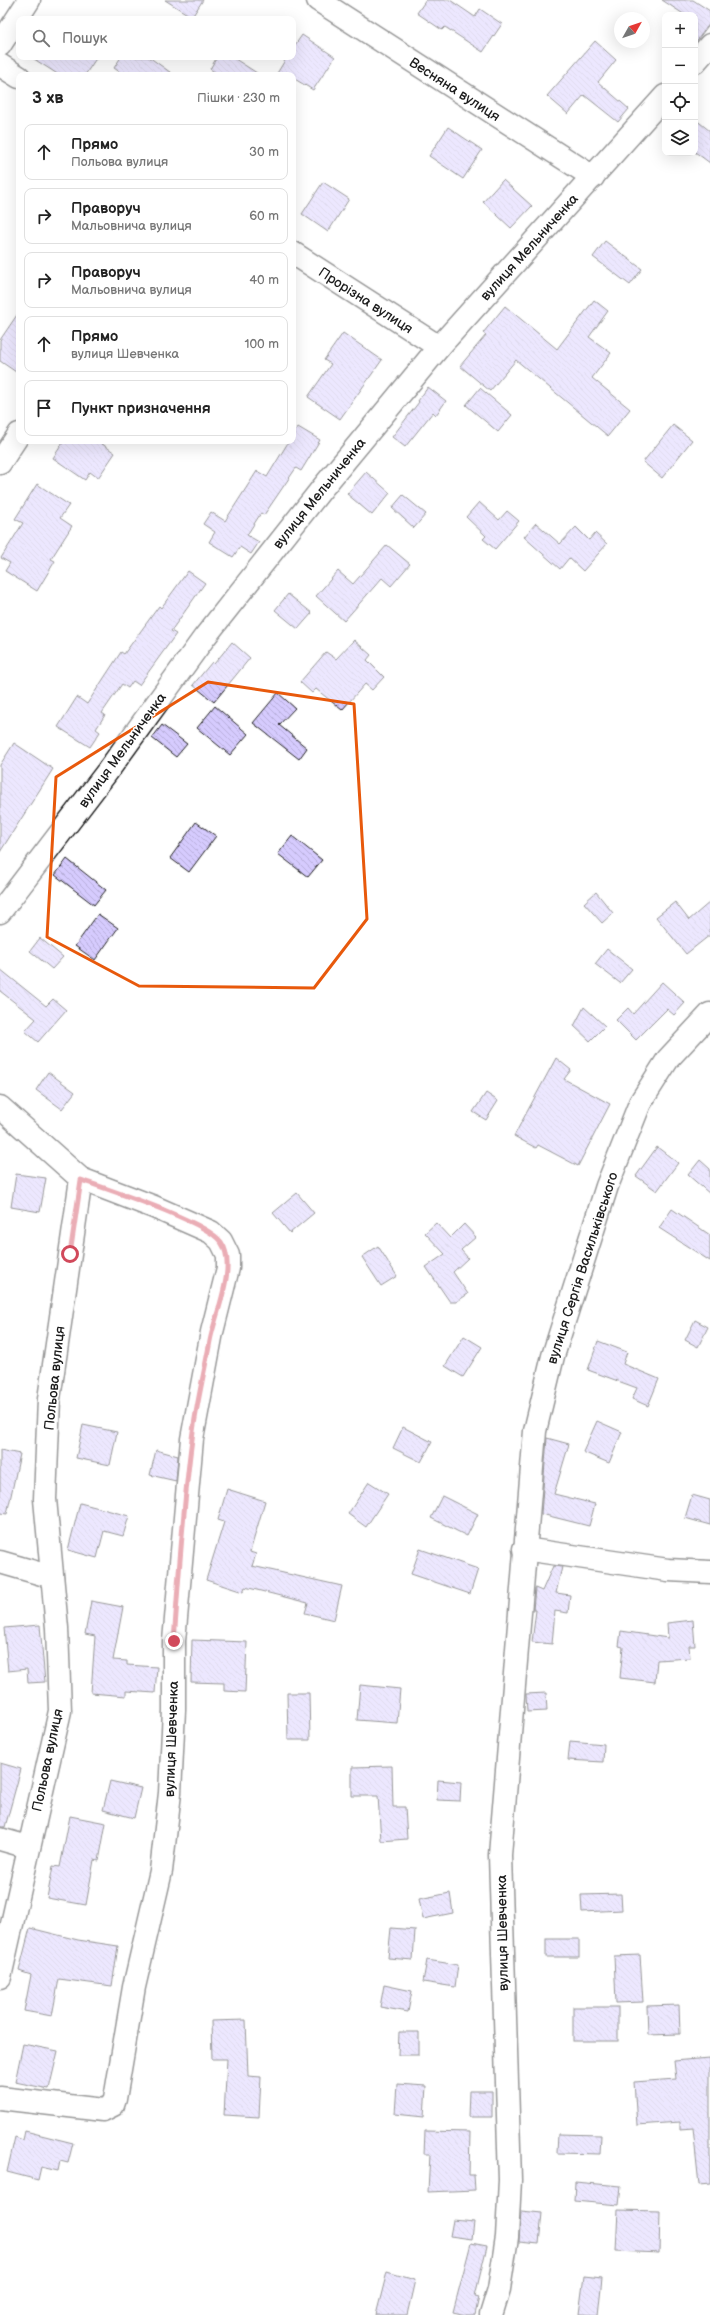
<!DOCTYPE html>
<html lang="uk">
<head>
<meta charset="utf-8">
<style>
	:root { --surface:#fff; --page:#f6f6f6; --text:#222; --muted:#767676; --line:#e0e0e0 }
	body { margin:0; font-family:"Balsamiq Sans",sans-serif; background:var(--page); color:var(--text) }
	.controls { position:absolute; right:12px; top:12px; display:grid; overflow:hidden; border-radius:8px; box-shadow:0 4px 16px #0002 }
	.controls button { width:36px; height:36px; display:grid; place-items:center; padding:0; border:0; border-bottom:1px solid var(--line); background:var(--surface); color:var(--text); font:20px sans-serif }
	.compass { position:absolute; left:614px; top:12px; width:36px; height:36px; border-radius:50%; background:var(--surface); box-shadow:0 4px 16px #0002; rotate:50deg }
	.stop { position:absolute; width:12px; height:12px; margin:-9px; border:3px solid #d1495b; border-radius:50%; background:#fff }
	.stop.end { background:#d1495b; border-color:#fff; box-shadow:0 1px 4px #0008 }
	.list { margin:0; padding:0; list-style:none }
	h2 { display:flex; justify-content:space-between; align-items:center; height:52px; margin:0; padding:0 16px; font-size:17px }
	h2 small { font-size:13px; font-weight:400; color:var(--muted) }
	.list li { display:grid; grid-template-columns:26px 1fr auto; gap:12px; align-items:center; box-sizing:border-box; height:56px; margin:0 8px 8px; padding:0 8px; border:1px solid var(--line); border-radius:8px }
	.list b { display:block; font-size:15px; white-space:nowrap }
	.list p { margin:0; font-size:13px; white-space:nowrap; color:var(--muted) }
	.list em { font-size:13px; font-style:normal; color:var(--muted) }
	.icon { flex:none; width:22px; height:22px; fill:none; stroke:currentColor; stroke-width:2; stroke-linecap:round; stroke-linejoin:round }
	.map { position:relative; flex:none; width:710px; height:2315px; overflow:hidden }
	.search { position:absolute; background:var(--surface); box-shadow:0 4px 16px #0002; left:16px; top:16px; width:280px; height:44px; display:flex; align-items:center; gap:10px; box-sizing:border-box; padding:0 14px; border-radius:8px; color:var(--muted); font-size:15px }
	.panel { position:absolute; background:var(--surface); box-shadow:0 4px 16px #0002; left:16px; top:72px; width:280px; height:372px; border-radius:8px }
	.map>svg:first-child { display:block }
</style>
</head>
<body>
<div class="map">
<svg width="710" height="2315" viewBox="0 0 710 2315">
	<defs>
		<pattern id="building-back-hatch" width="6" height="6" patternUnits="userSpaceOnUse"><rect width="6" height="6" fill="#d6cbfe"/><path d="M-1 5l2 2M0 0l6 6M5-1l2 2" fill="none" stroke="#b7aed9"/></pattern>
	</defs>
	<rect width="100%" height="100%" fill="#fff"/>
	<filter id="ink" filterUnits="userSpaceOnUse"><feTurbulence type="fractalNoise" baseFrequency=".025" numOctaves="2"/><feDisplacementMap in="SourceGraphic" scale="8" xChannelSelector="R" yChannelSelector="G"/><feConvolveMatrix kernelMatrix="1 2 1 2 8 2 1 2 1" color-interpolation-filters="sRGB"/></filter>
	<g filter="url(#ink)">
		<g fill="url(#building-back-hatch)" stroke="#1c1c1c">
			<polygon points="165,0 203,0 192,17"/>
			<polygon points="426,0 450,0 475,17 480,9 502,24 483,52 445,27 442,30 417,13"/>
			<polygon points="662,0 693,0 710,11 710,23 695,43 695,15 685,15"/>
			<polygon points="302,35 335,57 313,90 293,78 293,75 276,75 287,57 293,57 293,48"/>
			<polygon points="595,41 616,60 598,82 629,109 618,122 584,95 568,114 547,96"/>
			<polygon points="31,57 97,57 85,75 59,75"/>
			<polygon points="121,57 149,57 174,75 124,75 114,68"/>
			<polygon points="217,57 232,57 260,75 219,75 210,69"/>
			<polygon points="695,119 710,131 710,163 695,152"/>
			<polygon points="448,127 482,150 463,179 429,156"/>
			<polygon points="503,180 532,206 511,228 483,202"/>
			<polygon points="323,182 349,199 328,232 302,214"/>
			<polygon points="605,241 642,269 630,285 593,257"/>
			<polygon points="594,300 608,311 589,337 611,353 592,378 630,409 608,436 516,360 490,391 460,366 486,335 483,333 505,306 557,349"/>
			<polygon points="19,312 19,374 0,361 0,340"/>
			<polygon points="343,333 382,360 340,419 308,397 331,364 324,360"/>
			<polygon points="428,387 446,401 436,415 433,412 405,447 392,437 419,402 418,401"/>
			<polygon points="480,388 512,415 498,432 466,405"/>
			<polygon points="673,425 692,440 662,478 643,462"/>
			<polygon points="298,427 320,440 301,471 296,468 264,515 261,513 247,535 259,542 251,554 240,547 233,557 209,542 215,532 203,524 211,512 225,521 257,471 267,477 289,441 293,441 293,435"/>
			<polygon points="64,441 98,441 115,453 98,478 90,472 85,480 53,458"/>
			<polygon points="366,472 390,493 372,515 347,494"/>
			<polygon points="37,484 69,505 60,518 72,526 51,559 55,561 37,591 5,571 10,563 1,558 23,523 15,519"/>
			<polygon points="403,495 426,514 414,528 392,508"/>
			<polygon points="479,502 499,520 507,511 519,521 495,549 483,539 486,536 466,517"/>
			<polygon points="536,523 560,544 576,527 589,540 595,533 607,544 583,571 569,558 560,569 524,537"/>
			<polygon points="387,545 410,564 391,586 382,578 344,621 316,596 338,571 353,584"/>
			<polygon points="188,571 205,583 171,631 176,634 139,685 133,681 128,688 122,684 102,713 105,715 96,729 100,732 90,747 58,727 77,697 87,704 121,652 124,654 159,606 161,608"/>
			<polygon points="288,594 312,613 298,629 275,610"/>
			<polygon points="354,640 371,655 367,660 384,677 372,690 365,684 342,710 316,689 312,693 300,682 326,652 336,659"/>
			<polygon points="232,642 250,658 214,702 193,685 212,662 214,664"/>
			<polygon points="278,693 295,708 279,725 307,748 299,759 253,723"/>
			<polygon points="215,706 248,734 230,755 197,728"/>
			<polygon points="162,725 187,744 176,757 152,738"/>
			<polygon points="14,743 53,769 0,852 0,765"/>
			<polygon points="196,822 216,836 189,872 170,858"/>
			<polygon points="292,836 322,860 308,877 278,854"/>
			<polygon points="67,859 106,890 94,905 55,875"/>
			<polygon points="596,892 613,913 602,923 584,903"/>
			<polygon points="675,902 689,920 710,902 710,935 686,954 656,917"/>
			<polygon points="98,914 118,928 95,960 75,946"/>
			<polygon points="40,938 63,957 52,969 30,951"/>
			<polygon points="607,949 632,969 620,983 595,964"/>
			<polygon points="0,969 46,1006 53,999 66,1010 38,1042 25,1031 36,1019 0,991"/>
			<polygon points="662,982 685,1003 674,1015 667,1009 636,1040 616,1020 628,1008 633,1014"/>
			<polygon points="584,1007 605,1026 590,1041 574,1026"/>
			<polygon points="556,1058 571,1070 564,1079 610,1104 578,1166 538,1145 536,1148 514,1136"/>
			<polygon points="48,1072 75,1092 62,1109 36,1090"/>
			<polygon points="486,1093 498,1101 486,1120 473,1112"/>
			<polygon points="657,1147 678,1163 657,1191 636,1176"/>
			<polygon points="700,1160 710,1169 710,1194 688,1175"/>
			<polygon points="16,1174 46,1178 40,1212 11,1207"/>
			<polygon points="297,1193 314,1213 290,1233 273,1213"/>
			<polygon points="672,1209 710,1235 710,1261 659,1228"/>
			<polygon points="436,1223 450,1238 464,1224 476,1237 461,1250 468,1258 453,1272 468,1294 456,1302 450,1302 426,1267 445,1254 425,1233"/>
			<polygon points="378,1246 397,1276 381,1286 362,1257"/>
			<polygon points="695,1320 708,1327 698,1347 685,1340"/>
			<polygon points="464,1336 482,1347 463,1377 445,1366"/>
			<polygon points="598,1341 627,1352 623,1364 659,1379 648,1406 632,1399 637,1388 588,1370"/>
			<polygon points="597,1421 622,1432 609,1463 583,1452"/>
			<polygon points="83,1425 117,1432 110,1465 76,1458"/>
			<polygon points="403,1427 432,1442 421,1462 393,1448"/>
			<polygon points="547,1438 569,1444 554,1494 595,1504 589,1526 541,1514"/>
			<polygon points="0,1450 20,1454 7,1514 0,1513"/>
			<polygon points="156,1450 178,1456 176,1481 150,1475"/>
			<polygon points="369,1482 388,1494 366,1527 348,1514"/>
			<polygon points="227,1489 265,1501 250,1552 256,1554 252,1566 342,1586 334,1620 305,1613 308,1603 245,1587 243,1592 206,1580 224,1522 218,1520"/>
			<polygon points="692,1495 710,1500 710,1525 685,1518"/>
			<polygon points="442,1496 478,1514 467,1536 431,1518"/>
			<polygon points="80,1503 129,1516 123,1536 104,1531 97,1558 68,1550"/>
			<polygon points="420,1549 478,1569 470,1594 411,1574"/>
			<polygon points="553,1566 562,1567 556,1593 570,1595 568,1613 555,1611 552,1644 532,1642 536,1610 533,1610 535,1588 542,1591"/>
			<polygon points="91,1601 123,1607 113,1660 127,1661 127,1665 157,1667 155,1693 126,1691 126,1696 91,1693 95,1636 85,1634"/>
			<polygon points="693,1620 695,1646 689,1646 690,1658 657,1660 655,1682 620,1678 623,1647 619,1646 621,1631 668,1638 667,1623"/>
			<polygon points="40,1625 45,1682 28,1683 27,1669 8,1671 4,1628"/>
			<polygon points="192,1640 247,1642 245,1692 224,1691 224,1683 191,1682"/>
			<polygon points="360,1685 400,1689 397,1723 357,1720"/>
			<polygon points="287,1693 309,1693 310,1740 288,1740"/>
			<polygon points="546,1693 547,1711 527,1712 526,1694"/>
			<polygon points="570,1741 604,1744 603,1762 568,1760"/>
			<polygon points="0,1763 21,1769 5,1827 0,1827"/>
			<polygon points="392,1766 393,1807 405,1807 407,1839 381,1841 378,1796 352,1796 352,1767"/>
			<polygon points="438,1780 461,1782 460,1801 437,1800"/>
			<polygon points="110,1781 141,1788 134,1818 103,1810"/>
			<polygon points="70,1816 106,1823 99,1861 94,1860 86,1905 47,1898 53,1866 60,1867"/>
			<polygon points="450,1893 453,1913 423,1919 419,1899"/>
			<polygon points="621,1894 622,1910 582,1912 581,1895"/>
			<polygon points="30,1928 78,1940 118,1946 112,1986 59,1979 52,2016 24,2011 31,1975 19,1971"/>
			<polygon points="391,1928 415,1930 413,1960 388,1958"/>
			<rect x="546" y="1939" width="33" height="18"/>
			<polygon points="640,1955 643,2002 616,2003 614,1956"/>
			<polygon points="427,1960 458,1965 455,1987 423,1982"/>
			<polygon points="384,1985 412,1991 408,2012 380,2007"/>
			<polygon points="679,2005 680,2034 648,2035 647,2006"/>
			<rect x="573" y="2007" width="45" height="34"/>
			<polygon points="246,2020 248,2076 261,2077 259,2117 224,2115 227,2059 212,2059 211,2021"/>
			<polygon points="399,2032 419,2032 419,2055 398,2055"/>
			<polygon points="23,2044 58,2051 49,2089 15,2082"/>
			<polygon points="710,2058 710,2184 699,2185 693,2128 680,2129 680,2122 637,2125 634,2082 676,2079 674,2061"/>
			<polygon points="397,2084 426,2086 424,2117 395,2114"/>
			<polygon points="469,2091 492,2091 492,2117 468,2117"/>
			<polygon points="25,2131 73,2143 68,2163 60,2161 58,2171 41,2167 38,2180 7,2172 15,2137 23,2140"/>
			<polygon points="425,2131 470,2132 469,2175 474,2175 475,2190 428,2192 430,2154 424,2154"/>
			<polygon points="558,2134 601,2135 600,2154 557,2153"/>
			<polygon points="575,2182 621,2186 619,2205 574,2201"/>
			<polygon points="618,2210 660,2211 659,2253 616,2251"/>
			<polygon points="521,2211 542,2213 539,2244 519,2242"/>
			<polygon points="453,2220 474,2222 472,2239 450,2236"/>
			<polygon points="471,2243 487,2246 475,2296 479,2297 475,2315 466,2315 453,2312"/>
			<polygon points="387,2272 415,2280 407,2315 376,2315"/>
			<polygon points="584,2276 602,2278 598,2315 579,2314"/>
		</g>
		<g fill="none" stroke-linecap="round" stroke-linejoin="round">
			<defs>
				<g id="minor">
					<polyline points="318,0 593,177"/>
					<polyline points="0,45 29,0"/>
					<polyline points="695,62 710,45"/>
					<polyline points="0,65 19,77"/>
					<polyline points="293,253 439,347"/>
					<polyline points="0,463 19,434"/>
					<polyline points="0,912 107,772 204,638 324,486 439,347 665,96"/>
					<polyline points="0,1107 81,1179 154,1207 211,1232 221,1241 228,1255 228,1268 212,1332 192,1439 174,1641 174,1710 170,1793 161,1871 134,1987 115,2099 113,2105 103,2110 0,2098"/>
					<polyline points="524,1549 668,1570 710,1572"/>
					<polyline points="0,1562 52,1577"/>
					<polyline points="0,1839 28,1847"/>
					<polyline points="0,1977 60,1711 57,1628 45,1499 49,1399 81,1179"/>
				</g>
				<polyline id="tertiary" points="491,2315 499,2289 507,2237 510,2180 500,1855 535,1431 553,1356 607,1186 640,1103 668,1059 710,1014"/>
			</defs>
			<use href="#minor" stroke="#1c1c1c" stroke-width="25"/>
			<use href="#tertiary" stroke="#1c1c1c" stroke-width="25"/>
			<use href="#minor" stroke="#fff" stroke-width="22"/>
			<use href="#tertiary" stroke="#fff" stroke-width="22"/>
		</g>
	</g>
	<g fill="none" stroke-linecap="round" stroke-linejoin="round" filter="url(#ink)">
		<path stroke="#d1495b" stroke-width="5" d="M70,1254l11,-74c28,10 125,41 140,62 17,24 -6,72 -11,99 -6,33 -14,65 -18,98 -9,67 -13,135 -18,202"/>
	</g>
	<path d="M0 0H710V2315H0ZM208,682l146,22 13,215 -53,69 -175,-2 -92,-49 9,-160z" fill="#fff" fill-opacity=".55" fill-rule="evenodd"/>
	<path fill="none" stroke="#e8590c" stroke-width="3" stroke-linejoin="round" d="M208,682l146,22 13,215 -53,69 -175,-2 -92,-49 9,-160z"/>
	<g text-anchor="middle" stroke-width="3" stroke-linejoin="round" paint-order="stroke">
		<g font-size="14" fill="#1c1c1c" stroke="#fff">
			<text transform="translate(455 89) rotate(33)" y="5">Весняна вулиця</text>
			<text transform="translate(529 247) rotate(-48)" y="5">вулиця Мельниченка</text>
			<text transform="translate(366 300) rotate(33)" y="5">Прорізна вулиця</text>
			<text transform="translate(319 493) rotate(-51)" y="5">вулиця Мельниченка</text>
			<text transform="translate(122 750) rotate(-54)" y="5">вулиця Мельниченка</text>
			<text transform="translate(582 1268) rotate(-72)" y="5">вулиця Сергія Васильківського</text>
			<text transform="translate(54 1378) rotate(-84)" y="5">Польова вулиця</text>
			<text transform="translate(171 1739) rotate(-88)" y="5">вулиця Шевченка</text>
			<text transform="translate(47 1760) rotate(-78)" y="5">Польова вулиця</text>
			<text transform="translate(502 1933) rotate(-91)" y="5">вулиця Шевченка</text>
		</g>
	</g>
</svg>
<div class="controls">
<button>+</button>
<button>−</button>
<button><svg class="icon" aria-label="locate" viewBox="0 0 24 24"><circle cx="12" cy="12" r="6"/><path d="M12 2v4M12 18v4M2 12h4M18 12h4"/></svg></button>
<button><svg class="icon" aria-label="layers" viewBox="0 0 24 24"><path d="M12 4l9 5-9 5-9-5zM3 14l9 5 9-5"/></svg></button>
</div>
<svg class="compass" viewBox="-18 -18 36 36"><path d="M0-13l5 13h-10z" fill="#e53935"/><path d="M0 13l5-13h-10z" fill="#767676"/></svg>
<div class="stop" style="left:70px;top:1254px"></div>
<div class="stop end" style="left:174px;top:1641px"></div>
<div class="search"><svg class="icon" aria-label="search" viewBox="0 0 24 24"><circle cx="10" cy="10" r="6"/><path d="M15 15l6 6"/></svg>Пошук</div>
<section class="panel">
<h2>3 хв<small>Пішки · 230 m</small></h2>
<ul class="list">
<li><svg class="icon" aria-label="ahead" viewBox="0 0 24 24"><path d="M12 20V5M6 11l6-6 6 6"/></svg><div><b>Прямо</b><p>Польова вулиця</p></div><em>30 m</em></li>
<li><svg class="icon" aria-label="right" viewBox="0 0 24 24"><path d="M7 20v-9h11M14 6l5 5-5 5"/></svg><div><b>Праворуч</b><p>Мальовнича вулиця</p></div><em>60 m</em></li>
<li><svg class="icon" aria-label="right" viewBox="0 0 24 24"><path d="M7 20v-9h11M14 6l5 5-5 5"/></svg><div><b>Праворуч</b><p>Мальовнича вулиця</p></div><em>40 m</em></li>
<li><svg class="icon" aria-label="ahead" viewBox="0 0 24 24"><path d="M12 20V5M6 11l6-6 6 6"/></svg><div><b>Прямо</b><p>вулиця Шевченка</p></div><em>100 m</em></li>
<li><svg class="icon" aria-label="arrive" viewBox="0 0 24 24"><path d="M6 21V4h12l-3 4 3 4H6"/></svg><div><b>Пункт призначення</b></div></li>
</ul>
</section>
</div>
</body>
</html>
